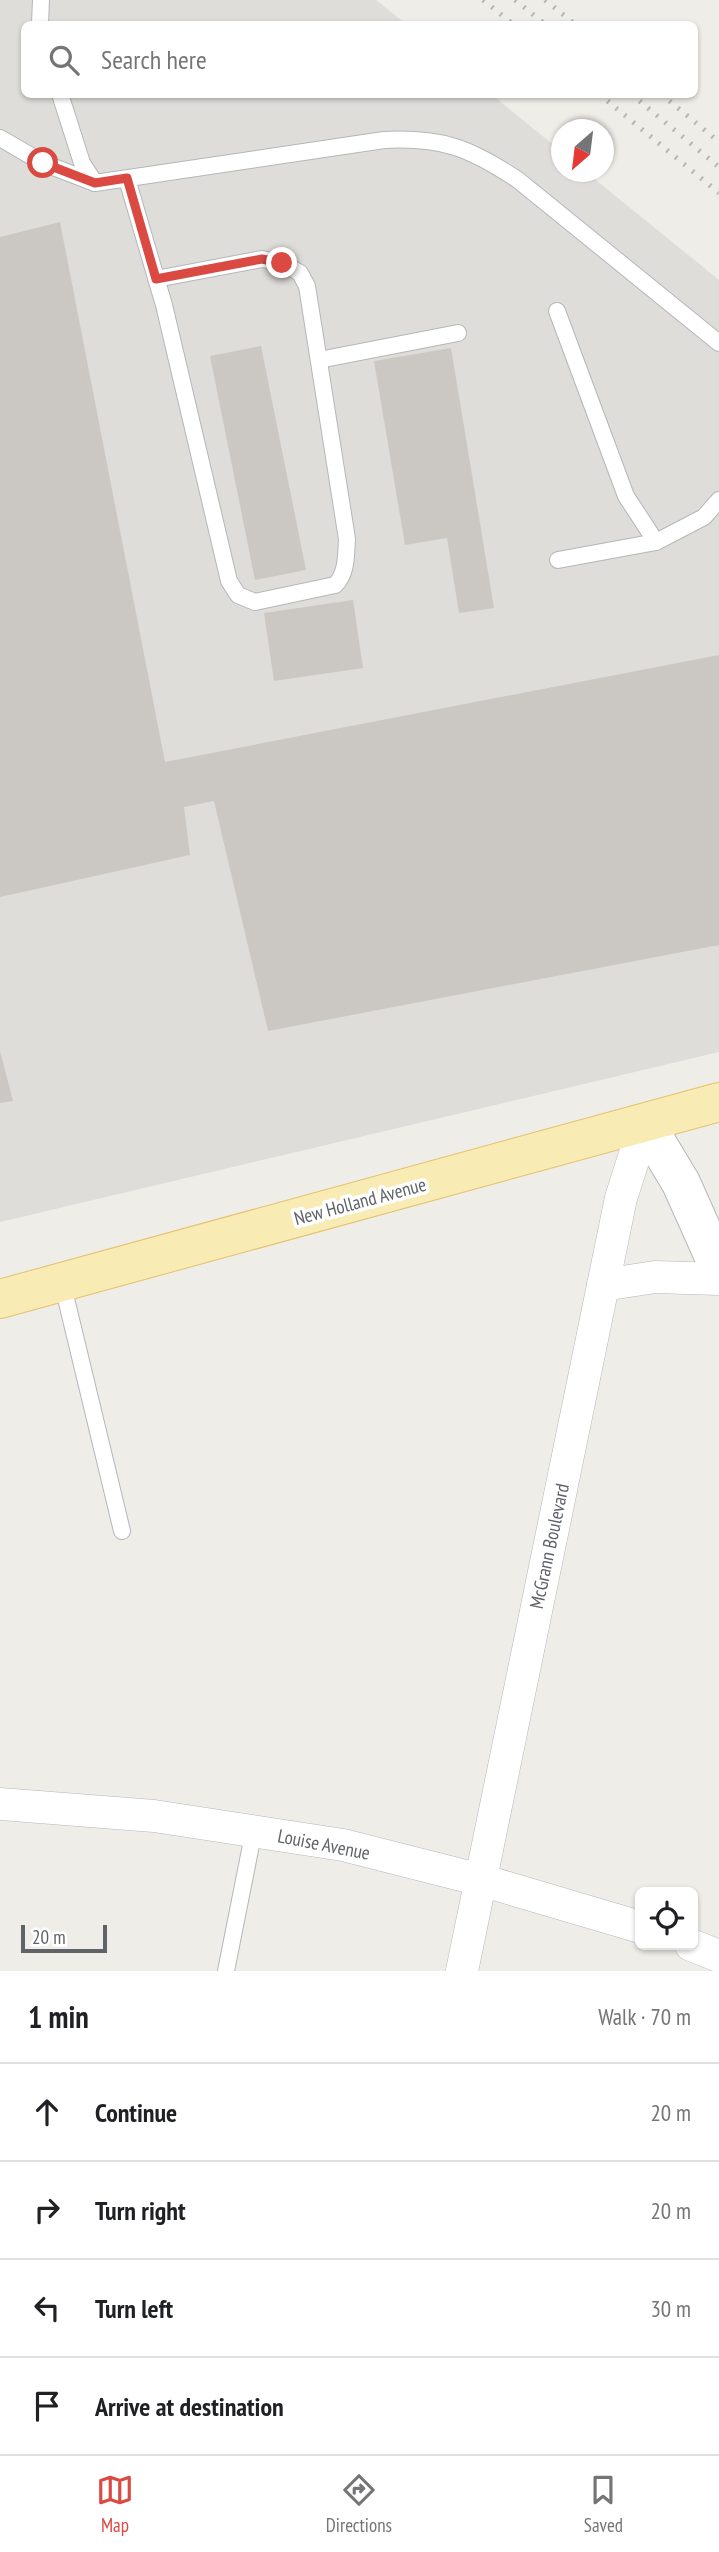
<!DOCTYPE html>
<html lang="en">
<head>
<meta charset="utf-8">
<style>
	:root { --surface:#fff; --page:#f6f6f6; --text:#202124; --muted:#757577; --line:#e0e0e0; --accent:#da4a42 }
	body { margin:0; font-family:"PT Sans Narrow",sans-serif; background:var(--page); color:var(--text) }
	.controls { position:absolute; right:21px; bottom:21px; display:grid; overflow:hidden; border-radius:10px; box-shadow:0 2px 5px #0004 }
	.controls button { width:63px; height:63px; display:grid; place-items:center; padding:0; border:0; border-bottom:2px solid var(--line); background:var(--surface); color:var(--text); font:35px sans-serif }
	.compass { position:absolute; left:551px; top:119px; width:63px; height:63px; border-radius:50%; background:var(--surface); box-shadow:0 2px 5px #0004; rotate:208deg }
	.scale { position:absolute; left:21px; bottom:18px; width:86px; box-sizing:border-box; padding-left:7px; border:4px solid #5f6266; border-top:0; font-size:19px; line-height:24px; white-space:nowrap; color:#5f6266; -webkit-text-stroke:5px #fff; paint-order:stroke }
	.stop { position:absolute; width:21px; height:21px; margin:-16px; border:5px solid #da4a42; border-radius:50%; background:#fff }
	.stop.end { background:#da4a42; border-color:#fff; box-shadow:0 2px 7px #0008 }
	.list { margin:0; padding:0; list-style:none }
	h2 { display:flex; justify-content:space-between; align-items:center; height:91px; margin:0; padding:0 28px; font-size:30px }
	h2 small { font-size:23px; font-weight:400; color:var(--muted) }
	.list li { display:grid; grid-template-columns:46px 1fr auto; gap:21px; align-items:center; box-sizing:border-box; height:98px; padding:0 28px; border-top:2px solid var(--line) }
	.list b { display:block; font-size:26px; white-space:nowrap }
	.list em { font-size:23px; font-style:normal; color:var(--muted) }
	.icon { flex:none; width:38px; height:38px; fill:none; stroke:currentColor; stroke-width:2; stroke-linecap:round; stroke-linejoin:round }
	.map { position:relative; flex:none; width:719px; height:1971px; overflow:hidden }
	.search { position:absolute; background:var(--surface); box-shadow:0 2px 5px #0004; left:21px; right:21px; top:21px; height:77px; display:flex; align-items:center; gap:18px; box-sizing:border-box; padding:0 24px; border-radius:10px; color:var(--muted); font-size:26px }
	.sheet { height:483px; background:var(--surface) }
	nav { display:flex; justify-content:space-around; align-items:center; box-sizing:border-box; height:98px; border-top:2px solid var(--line); background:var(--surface); font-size:19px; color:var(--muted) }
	nav a { display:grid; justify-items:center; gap:4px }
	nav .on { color:var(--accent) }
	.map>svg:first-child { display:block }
</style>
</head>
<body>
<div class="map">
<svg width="719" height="1971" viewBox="0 0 719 1971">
	<rect width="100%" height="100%" fill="#efede7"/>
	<polygon fill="#deddd9" points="0,0 376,0 406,24 24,24 24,94 492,95 561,151 562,172 586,172 719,280 719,1052 0,1222"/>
	<g fill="#cbc8c4">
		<polygon points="60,222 165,762 719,655 719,945 268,1031 214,801 184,807 190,855 0,897 0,237"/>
		<polygon points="261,346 306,570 255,580 210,356"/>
		<polygon points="451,348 494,608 459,613 447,538 405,545 374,361"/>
		<polygon points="353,600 363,668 274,681 264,613"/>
		<polygon points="0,1051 13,1101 0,1103"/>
	</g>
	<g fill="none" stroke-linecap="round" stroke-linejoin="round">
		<defs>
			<g id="service">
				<polyline points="40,24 41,0"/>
				<polyline points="60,94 82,163 95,183"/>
				<path d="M0,138l43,25 52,20 289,-43c58,-3 86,8 134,40l201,163"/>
				<path d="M127,179l37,126 65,276 9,14 17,7 80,-17c12,-11 11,-31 12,-46l-40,-253 -7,-13 -18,-10 -20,-4 -106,20"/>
				<polyline points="557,311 626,496 656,542 704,517 719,500"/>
				<polyline points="319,360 458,333"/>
				<polyline points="558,560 656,542"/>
				<polyline points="62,1282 122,1531"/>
				<polyline points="226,1971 254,1830"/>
			</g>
			<g id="minor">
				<polyline points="603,1285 655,1277 719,1279"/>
				<polyline points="0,1804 154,1816 343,1845 481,1880 640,1927"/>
				<polyline points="691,1945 719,1956"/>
				<polyline points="462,1971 621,1198 645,1123"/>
			</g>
			<polyline id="tertiary" points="645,1123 681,1183 719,1268"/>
			<polyline id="primary" points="0,1299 719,1102"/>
		</defs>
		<use href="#service" stroke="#b4b7ba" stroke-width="18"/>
		<use href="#minor" stroke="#b4b7ba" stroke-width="33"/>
		<use href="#tertiary" stroke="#b4b7ba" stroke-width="40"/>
		<use href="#primary" stroke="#e5c06a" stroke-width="40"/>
		<use href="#service" stroke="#fff" stroke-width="16"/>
		<use href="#minor" stroke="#fff" stroke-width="32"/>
		<use href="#tertiary" stroke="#fff" stroke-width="38"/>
		<use href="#primary" stroke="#f8ebb4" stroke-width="38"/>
		<g stroke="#b5b6b6" stroke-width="5" stroke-dasharray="2 9" stroke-linecap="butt">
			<polyline points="483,0 513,24"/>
			<polyline points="515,0 545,24"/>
			<polyline points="545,0 575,24"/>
			<polyline points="599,94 719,193"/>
			<polyline points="631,94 719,167"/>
			<polyline points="661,94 719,142"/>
		</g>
	</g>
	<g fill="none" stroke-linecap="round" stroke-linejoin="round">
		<polyline stroke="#da4a42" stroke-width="9" points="43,163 95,183 127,178 156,279 262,259 282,263"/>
	</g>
	<g text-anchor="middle" stroke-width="7" stroke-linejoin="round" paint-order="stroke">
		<g font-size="19" fill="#5f6266" stroke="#fff">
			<text transform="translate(360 1201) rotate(-15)" y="7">New Holland Avenue</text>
			<text transform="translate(549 1546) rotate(-78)" y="7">McGrann Boulevard</text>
			<text transform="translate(324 1844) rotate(11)" y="7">Louise Avenue</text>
		</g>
	</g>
</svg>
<div class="controls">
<button><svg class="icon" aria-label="locate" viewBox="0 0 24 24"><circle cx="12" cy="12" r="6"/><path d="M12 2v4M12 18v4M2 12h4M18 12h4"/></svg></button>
</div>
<svg class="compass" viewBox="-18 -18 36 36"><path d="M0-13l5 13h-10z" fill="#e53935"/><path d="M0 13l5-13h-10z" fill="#757577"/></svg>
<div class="scale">20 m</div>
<div class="stop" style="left:43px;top:163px"></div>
<div class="stop end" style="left:282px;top:263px"></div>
<div class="search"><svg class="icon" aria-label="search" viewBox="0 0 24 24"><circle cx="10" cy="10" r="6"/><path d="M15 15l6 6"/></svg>Search here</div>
</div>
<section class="sheet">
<h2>1 min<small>Walk · 70 m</small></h2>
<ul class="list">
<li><svg class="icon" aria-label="ahead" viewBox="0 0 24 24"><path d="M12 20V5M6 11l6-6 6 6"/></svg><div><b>Continue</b></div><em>20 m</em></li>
<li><svg class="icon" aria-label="right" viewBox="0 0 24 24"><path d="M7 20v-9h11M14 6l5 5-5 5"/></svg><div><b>Turn right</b></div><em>20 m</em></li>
<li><svg class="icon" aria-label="left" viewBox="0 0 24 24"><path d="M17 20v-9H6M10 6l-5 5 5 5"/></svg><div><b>Turn left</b></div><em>30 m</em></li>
<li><svg class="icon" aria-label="arrive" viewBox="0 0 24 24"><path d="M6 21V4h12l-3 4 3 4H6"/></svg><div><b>Arrive at destination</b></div></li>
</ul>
</section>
<nav>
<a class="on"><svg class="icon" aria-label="map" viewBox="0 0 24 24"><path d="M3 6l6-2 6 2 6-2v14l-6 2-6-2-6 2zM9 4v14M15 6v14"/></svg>Map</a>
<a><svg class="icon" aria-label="directions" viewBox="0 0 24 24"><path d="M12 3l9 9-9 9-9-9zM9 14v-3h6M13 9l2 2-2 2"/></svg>Directions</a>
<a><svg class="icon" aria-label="saved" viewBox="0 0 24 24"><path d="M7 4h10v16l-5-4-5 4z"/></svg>Saved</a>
</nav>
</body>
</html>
